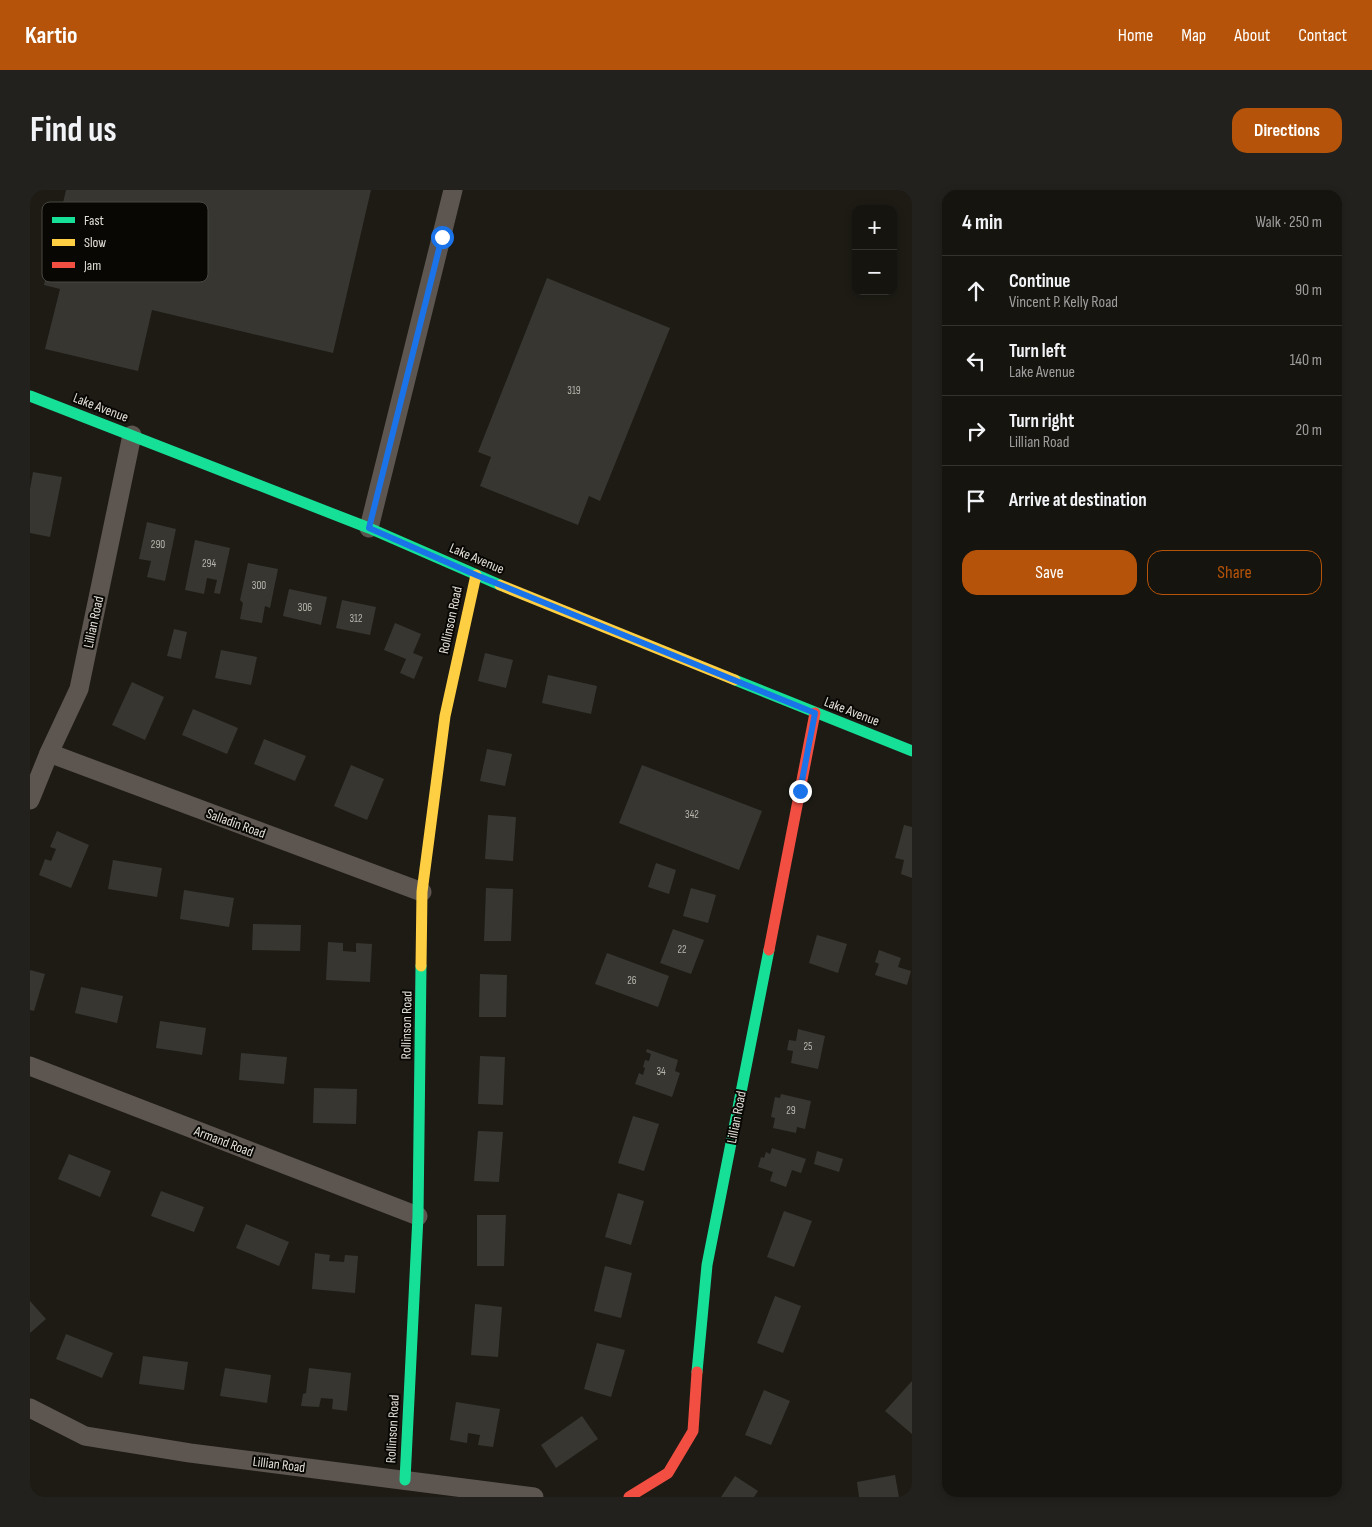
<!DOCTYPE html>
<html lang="en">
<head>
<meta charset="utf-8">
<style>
	:root { --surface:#16140f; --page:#23211d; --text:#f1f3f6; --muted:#9e9e9e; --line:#35332f; --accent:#b45309 }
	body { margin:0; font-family:"Sofia Sans Condensed",sans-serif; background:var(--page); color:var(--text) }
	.controls { position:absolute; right:15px; top:15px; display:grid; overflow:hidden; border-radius:10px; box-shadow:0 2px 8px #0003 }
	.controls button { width:45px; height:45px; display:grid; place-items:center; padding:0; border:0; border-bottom:1px solid var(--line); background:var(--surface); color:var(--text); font:25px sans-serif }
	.stop { position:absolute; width:15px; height:15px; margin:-11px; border:4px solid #1a73e8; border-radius:50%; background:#fff }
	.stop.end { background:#1a73e8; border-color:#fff; box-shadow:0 1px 5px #0008 }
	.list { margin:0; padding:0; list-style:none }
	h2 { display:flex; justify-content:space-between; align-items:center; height:65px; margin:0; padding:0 20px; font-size:21px }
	h2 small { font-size:16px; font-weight:400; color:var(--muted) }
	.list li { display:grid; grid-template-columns:32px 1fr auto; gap:15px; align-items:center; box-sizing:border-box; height:70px; padding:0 20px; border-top:1px solid var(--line) }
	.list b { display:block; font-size:19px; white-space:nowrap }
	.list p { margin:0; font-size:16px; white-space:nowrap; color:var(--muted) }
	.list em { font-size:16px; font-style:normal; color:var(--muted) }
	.actions { display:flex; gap:10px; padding:15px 20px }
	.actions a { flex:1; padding:11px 0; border:1px solid var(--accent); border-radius:15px; text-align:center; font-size:18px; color:var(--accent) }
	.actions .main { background:var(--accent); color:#fff }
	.icon { flex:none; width:28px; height:28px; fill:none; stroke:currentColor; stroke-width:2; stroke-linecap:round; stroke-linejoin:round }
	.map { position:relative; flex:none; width:882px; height:1307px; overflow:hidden; border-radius:15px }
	header { display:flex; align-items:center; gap:30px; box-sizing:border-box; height:70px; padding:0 25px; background:var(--accent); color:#fff }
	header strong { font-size:24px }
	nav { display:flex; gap:28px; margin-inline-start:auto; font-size:18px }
	.intro { display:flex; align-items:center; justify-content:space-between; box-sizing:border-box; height:120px; padding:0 30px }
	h1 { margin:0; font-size:35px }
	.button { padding:12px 22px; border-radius:15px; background:var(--accent); color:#fff; font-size:18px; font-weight:700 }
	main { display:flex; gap:30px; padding:0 30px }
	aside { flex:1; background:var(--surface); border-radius:15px; box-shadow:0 2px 8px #0003 }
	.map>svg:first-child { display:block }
</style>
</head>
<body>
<header>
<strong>Kartio</strong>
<nav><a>Home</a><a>Map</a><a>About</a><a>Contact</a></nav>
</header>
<div class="intro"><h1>Find us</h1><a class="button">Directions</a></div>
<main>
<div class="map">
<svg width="882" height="1307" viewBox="0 0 882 1307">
	<rect width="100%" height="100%" fill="#1d1b14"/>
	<g fill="#373630">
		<polygon points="36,0 341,0 303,163 122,120 108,181 15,159 30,99 14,95"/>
		<polygon points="517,88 640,138 570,311 559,306 548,335 450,296 461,267 448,262"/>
		<polygon points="3,282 32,287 20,347 0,343 0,299"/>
		<polygon points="117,332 146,339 135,391 117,387 121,371 109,369"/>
		<polygon points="165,350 200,358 190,404 184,403 187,390 177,388 174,404 155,400"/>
		<polygon points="218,373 248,379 240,418 235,416 232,433 210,429 213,413 210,410"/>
		<polygon points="259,399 297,407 291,435 253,426"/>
		<polygon points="312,410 346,417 340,445 306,438"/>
		<polygon points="365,433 391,444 383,463 393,467 384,489 370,483 376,469 354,460"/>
		<polygon points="144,439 157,442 151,469 137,466"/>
		<polygon points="191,460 227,467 221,495 185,488"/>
		<polygon points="455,463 483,470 476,498 448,491"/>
		<polygon points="518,485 567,496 561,524 512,513"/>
		<polygon points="102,492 134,507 115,550 82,535"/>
		<polygon points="163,519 208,538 197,564 152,545"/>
		<polygon points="234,549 276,566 265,591 224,574"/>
		<polygon points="457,559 482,564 475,596 450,591"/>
		<polygon points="321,575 354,589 337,630 304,616"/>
		<polygon points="612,575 732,621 709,680 589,633"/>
		<polygon points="458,625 486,627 483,671 455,669"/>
		<polygon points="874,635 882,637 882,688 871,684 874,670 865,668"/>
		<polygon points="27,641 59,655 41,698 9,685 15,669 21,671 26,659 20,657"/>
		<polygon points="83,670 132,678 127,707 78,699"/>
		<polygon points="626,673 646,680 639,704 618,697"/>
		<polygon points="456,698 483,699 481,751 454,751"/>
		<polygon points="661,698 686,705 678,733 653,726"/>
		<polygon points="154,700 204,708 199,737 150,729"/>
		<polygon points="223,734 271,735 270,761 222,760"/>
		<polygon points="643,739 674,750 661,784 630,773"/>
		<polygon points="787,745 817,754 808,783 779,773"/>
		<polygon points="298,752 313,753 313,761 326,762 326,753 342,754 340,792 296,790"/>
		<polygon points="849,760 871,768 868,777 881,781 877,795 845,785 849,774 845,772"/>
		<polygon points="577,763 639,786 628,817 565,794"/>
		<polygon points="0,780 15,784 4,821 0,820"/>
		<polygon points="450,784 477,785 476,827 449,827"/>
		<polygon points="51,797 93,806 87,833 45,823"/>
		<polygon points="130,831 176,838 172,865 126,858"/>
		<polygon points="768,839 795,846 788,879 761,873 763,861 757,860 759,850 766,851"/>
		<polygon points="617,859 648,870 645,881 650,883 642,907 605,894 609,883 613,885 615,878 613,877 615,870 619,871 621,864 616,862"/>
		<polygon points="211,863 257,867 254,894 209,890"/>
		<polygon points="450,866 475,867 473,915 448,914"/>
		<polygon points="284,898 327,899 326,934 283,933"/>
		<polygon points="751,904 781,911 775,939 767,937 766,943 743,938 745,928 741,927 745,907 750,908"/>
		<polygon points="603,926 629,934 614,981 588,973"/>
		<polygon points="448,941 473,942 469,992 444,991"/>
		<polygon points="742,958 776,969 771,983 762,980 756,997 740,991 743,982 728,977 731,967 734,968 736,962 740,964"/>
		<polygon points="787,961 813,969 809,982 784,974"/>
		<polygon points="39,964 81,981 70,1007 28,989"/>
		<polygon points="131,1001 174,1017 164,1042 121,1026"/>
		<polygon points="588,1003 614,1011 601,1055 575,1047"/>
		<polygon points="754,1021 782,1031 764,1077 737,1067"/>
		<polygon points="447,1025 476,1025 474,1076 447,1076"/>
		<polygon points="216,1034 259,1052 249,1076 206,1058"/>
		<polygon points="285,1063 300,1065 299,1071 314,1072 315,1065 328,1066 325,1103 282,1099"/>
		<polygon points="575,1076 602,1083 591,1128 564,1121"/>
		<polygon points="745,1106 771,1116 753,1163 727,1153"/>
		<polygon points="0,1111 16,1129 0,1143"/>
		<polygon points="445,1114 472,1117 468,1167 441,1165"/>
		<polygon points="36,1144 83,1163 72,1188 26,1169"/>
		<polygon points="567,1153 595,1160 581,1207 554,1199"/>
		<polygon points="113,1166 158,1172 154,1200 109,1194"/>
		<polygon points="195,1178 241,1185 237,1213 190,1206"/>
		<polygon points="279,1178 321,1183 317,1221 302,1219 303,1209 291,1208 289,1217 271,1216 273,1204 276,1203"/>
		<polygon points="882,1191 882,1244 855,1221"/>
		<polygon points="734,1200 760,1211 741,1255 715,1245"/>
		<polygon points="426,1212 470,1219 463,1257 448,1255 450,1245 438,1243 437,1253 420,1250"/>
		<polygon points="552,1226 568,1249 526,1278 511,1255"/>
		<polygon points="865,1285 869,1307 829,1307 827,1292"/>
		<polygon points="705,1286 728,1301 724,1307 691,1307"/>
	</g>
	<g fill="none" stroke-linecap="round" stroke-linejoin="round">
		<g stroke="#5d5650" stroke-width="19">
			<polyline points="339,338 423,0"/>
			<polyline points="19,563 392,702"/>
			<polyline points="0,610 19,563 49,499 102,245"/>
			<polyline points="0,876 388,1026"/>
			<polyline points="0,1218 55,1246 160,1263 504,1307"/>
		</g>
		<g stroke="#16e098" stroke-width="11">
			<polyline points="0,206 339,338 470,395"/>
			<polyline points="705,490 882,561"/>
			<polyline points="667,1182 677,1075 739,760"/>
			<polyline points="375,1290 388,1026 391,776"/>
		</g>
		<g stroke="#ffcf43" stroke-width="11">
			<polyline points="470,395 705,490"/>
			<polyline points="391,776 392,702 415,526 446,385"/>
		</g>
		<g stroke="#f24e42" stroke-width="11">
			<polyline points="739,760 785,523"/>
			<polyline points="599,1307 638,1283 663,1241 667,1182"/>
		</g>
	</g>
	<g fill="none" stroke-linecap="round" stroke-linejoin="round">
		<polyline stroke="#1a73e8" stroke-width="6" points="412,47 339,338 446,385 785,523 770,601"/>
	</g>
	<g text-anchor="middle" stroke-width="4" stroke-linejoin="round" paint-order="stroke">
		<g font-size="11" fill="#b7b5ad">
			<text x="544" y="204">319</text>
			<text x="128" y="358">290</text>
			<text x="179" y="377">294</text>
			<text x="229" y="399">300</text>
			<text x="275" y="421">306</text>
			<text x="326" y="432">312</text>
			<text x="662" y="628">342</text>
			<text x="652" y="763">22</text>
			<text x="602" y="794">26</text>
			<text x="778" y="860">25</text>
			<text x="631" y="885">34</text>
			<text x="761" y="924">29</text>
		</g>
		<g font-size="14" fill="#e2dfd7" stroke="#080703">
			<text transform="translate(71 217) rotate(21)" y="5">Lake Avenue</text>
			<text transform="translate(447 368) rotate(23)" y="5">Lake Avenue</text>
			<text transform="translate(420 430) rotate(-78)" y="5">Rollinson Road</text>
			<text transform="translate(63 432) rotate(-78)" y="5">Lillian Road</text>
			<text transform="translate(822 521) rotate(21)" y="5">Lake Avenue</text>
			<text transform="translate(206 633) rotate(20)" y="5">Salladin Road</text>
			<text transform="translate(376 835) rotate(-89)" y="5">Rollinson Road</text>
			<text transform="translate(706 927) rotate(-79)" y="5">Lillian Road</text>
			<text transform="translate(194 951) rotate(21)" y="5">Armand Road</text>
			<text transform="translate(362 1239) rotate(-87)" y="5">Rollinson Road</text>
			<text transform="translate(249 1274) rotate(7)" y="5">Lillian Road</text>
		</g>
	</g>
	<rect x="12" y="12" width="166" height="80" rx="8" fill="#080703" stroke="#494843" stroke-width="1"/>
	<rect x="22" y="27" width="23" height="6" fill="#16e098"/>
	<rect x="22" y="49" width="23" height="7" fill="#ffcf43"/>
	<rect x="22" y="72" width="23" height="6" fill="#f24e42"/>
	<g font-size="14" fill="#e2dfd7">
		<text x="54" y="35">Fast</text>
		<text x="54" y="57">Slow</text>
		<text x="54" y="80">Jam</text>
	</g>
</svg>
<div class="controls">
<button>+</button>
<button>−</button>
</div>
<div class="stop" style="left:412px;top:47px"></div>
<div class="stop end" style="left:770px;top:601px"></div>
</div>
<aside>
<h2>4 min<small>Walk · 250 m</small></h2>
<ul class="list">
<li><svg class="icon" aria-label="ahead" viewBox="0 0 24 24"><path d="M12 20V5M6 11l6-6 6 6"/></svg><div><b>Continue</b><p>Vincent P. Kelly Road</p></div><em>90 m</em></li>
<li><svg class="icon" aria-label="left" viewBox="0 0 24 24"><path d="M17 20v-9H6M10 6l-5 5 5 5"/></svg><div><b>Turn left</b><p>Lake Avenue</p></div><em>140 m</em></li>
<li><svg class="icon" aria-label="right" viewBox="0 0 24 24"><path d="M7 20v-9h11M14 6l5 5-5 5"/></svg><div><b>Turn right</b><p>Lillian Road</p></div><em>20 m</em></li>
<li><svg class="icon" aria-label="arrive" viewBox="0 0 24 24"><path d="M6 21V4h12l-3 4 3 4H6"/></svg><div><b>Arrive at destination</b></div></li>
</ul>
<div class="actions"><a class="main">Save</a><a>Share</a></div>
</aside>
</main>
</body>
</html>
